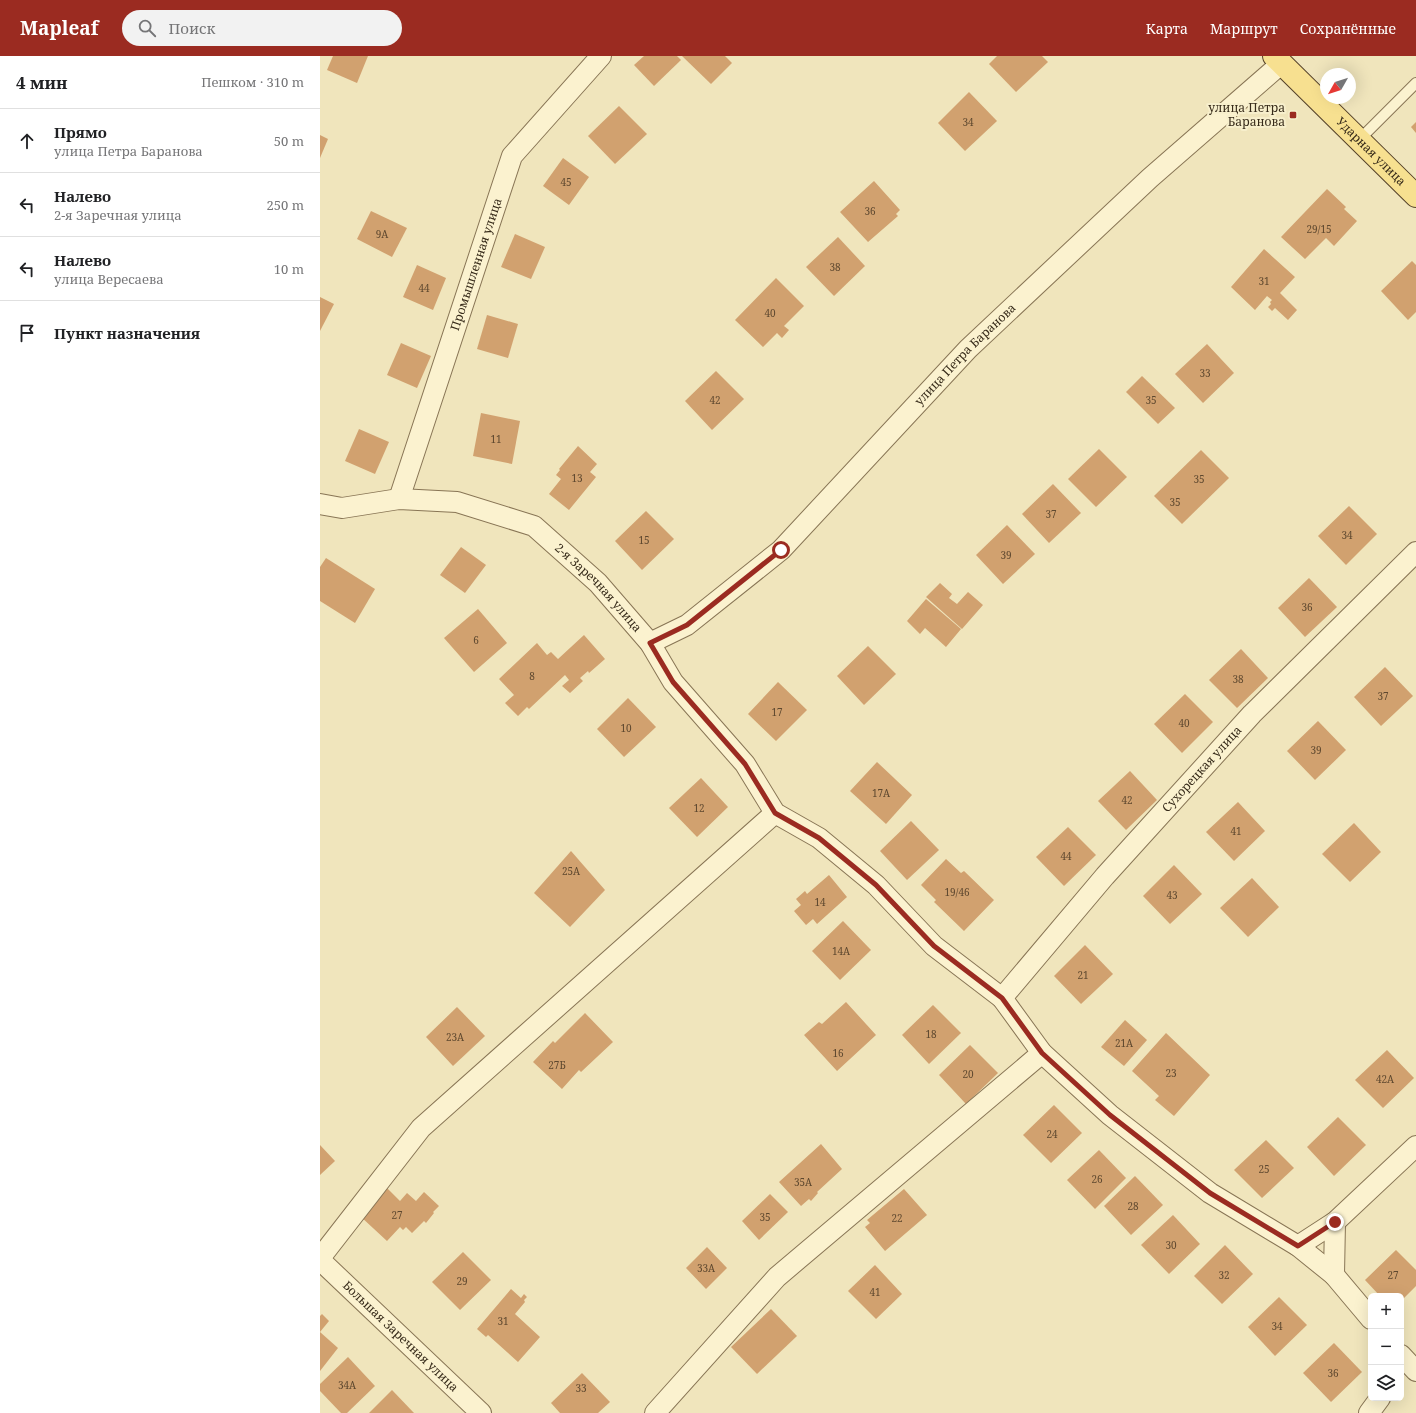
<!DOCTYPE html>
<html lang="ru">
<head>
<meta charset="utf-8">
<style>
	:root { --surface:#fff; --page:#f2f2f2; --text:#202124; --muted:#757577; --line:#e0e0e0; --accent:#9b2b21 }
	body { margin:0; font-family:"Noto Serif",serif; background:var(--page); color:var(--text) }
	.controls { position:absolute; right:12px; bottom:12px; display:grid; overflow:hidden; border-radius:6px; box-shadow:0 4px 16px #0002 }
	.controls button { width:36px; height:36px; display:grid; place-items:center; padding:0; border:0; border-bottom:1px solid var(--line); background:var(--surface); color:var(--text); font:20px sans-serif }
	.compass { position:absolute; left:1000px; top:12px; width:36px; height:36px; border-radius:50%; background:var(--surface); box-shadow:0 4px 16px #0002; rotate:231deg }
	.stop { position:absolute; width:12px; height:12px; margin:-9px; border:3px solid #9b2b21; border-radius:50%; background:#fff }
	.stop.end { background:#9b2b21; border-color:#fff; box-shadow:0 1px 4px #0008 }
	.list { margin:0; padding:0; list-style:none }
	h2 { display:flex; justify-content:space-between; align-items:center; height:52px; margin:0; padding:0 16px; font-size:17px }
	h2 small { font-size:13px; font-weight:400; color:var(--muted) }
	.list li { display:grid; grid-template-columns:26px 1fr auto; gap:12px; align-items:center; box-sizing:border-box; height:64px; padding:0 16px; border-top:1px solid var(--line) }
	.list b { display:block; font-size:15px; white-space:nowrap }
	.list p { margin:0; font-size:13px; white-space:nowrap; color:var(--muted) }
	.list em { font-size:13px; font-style:normal; color:var(--muted) }
	.icon { flex:none; width:22px; height:22px; fill:none; stroke:currentColor; stroke-width:2; stroke-linecap:round; stroke-linejoin:round }
	.map { position:relative; flex:none; width:1096px; height:1357px; overflow:hidden }
	header { display:flex; align-items:center; gap:24px; box-sizing:border-box; height:56px; padding:0 20px; background:var(--accent); color:#fff }
	header strong { font-size:19px }
	nav { display:flex; gap:22px; margin-inline-start:auto; font-size:14px }
	.search { width:280px; height:36px; background:var(--page); display:flex; align-items:center; gap:10px; box-sizing:border-box; padding:0 14px; border-radius:22px; color:var(--muted); font-size:15px }
	main { display:flex }
	aside { flex:1; background:var(--surface) }
	.map>svg:first-child { display:block }
</style>
</head>
<body>
<header>
<strong>Mapleaf</strong>
<div class="search"><svg class="icon" aria-label="search" viewBox="0 0 24 24"><circle cx="10" cy="10" r="6"/><path d="M15 15l6 6"/></svg>Поиск</div>
<nav><a>Карта</a><a>Маршрут</a><a>Сохранённые</a></nav>
</header>
<main>
<aside>
<h2>4 мин<small>Пешком · 310 m</small></h2>
<ul class="list">
<li><svg class="icon" aria-label="ahead" viewBox="0 0 24 24"><path d="M12 20V5M6 11l6-6 6 6"/></svg><div><b>Прямо</b><p>улица Петра Баранова</p></div><em>50 m</em></li>
<li><svg class="icon" aria-label="left" viewBox="0 0 24 24"><path d="M17 20v-9H6M10 6l-5 5 5 5"/></svg><div><b>Налево</b><p>2-я Заречная улица</p></div><em>250 m</em></li>
<li><svg class="icon" aria-label="left" viewBox="0 0 24 24"><path d="M17 20v-9H6M10 6l-5 5 5 5"/></svg><div><b>Налево</b><p>улица Вересаева</p></div><em>10 m</em></li>
<li><svg class="icon" aria-label="arrive" viewBox="0 0 24 24"><path d="M6 21V4h12l-3 4 3 4H6"/></svg><div><b>Пункт назначения</b></div></li>
</ul>
</aside>
<div class="map">
<svg width="1096" height="1357" viewBox="0 0 1096 1357">
	<rect width="100%" height="100%" fill="#f0e5bc"/>
	<g fill="#d1a16f">
		<polygon points="13,0 48,0 37,27 7,14"/>
		<polygon points="324,0 357,0 361,4 334,30 314,9"/>
		<polygon points="362,0 405,0 412,7 391,28"/>
		<polygon points="677,0 722,0 728,6 696,36 669,8"/>
		<polygon points="649,36 677,65 645,95 618,67"/>
		<polygon points="299,50 327,78 295,108 268,80"/>
		<polygon points="1096,66 1096,77 1091,71"/>
		<polygon points="0,79 8,83 0,102"/>
		<polygon points="243,102 269,121 249,149 223,130"/>
		<polygon points="554,125 580,154 576,158 578,160 548,186 520,156"/>
		<polygon points="1007,133 1026,151 1024,153 1037,165 1014,190 1006,182 985,203 961,181"/>
		<polygon points="51,155 87,172 72,201 37,183"/>
		<polygon points="195,178 225,191 211,223 181,211"/>
		<polygon points="518,181 545,210 514,240 486,211"/>
		<polygon points="944,193 975,221 960,237 977,254 968,264 955,252 952,255 948,251 951,248 950,246 952,244 947,240 935,254 911,231"/>
		<polygon points="1092,205 1096,209 1096,256 1088,264 1061,235"/>
		<polygon points="97,209 126,222 113,254 83,241"/>
		<polygon points="456,222 484,250 464,270 469,274 462,282 457,277 443,291 415,264"/>
		<polygon points="0,241 14,248 0,275"/>
		<polygon points="167,259 198,268 188,302 157,293"/>
		<polygon points="81,287 111,300 97,332 67,319"/>
		<polygon points="887,288 914,317 883,347 855,318"/>
		<polygon points="396,315 424,343 392,374 365,345"/>
		<polygon points="822,320 855,352 838,368 806,336"/>
		<polygon points="161,357 200,365 192,408 153,400"/>
		<polygon points="39,373 69,386 55,418 25,405"/>
		<polygon points="258,390 277,408 270,416 276,421 249,454 229,438 241,423 236,419 240,414 239,413"/>
		<polygon points="779,393 807,421 776,451 748,423"/>
		<polygon points="881,394 909,422 862,468 834,440"/>
		<polygon points="733,428 761,457 729,487 702,458"/>
		<polygon points="1029,450 1057,478 1026,509 998,480"/>
		<polygon points="326,455 354,483 322,514 295,485"/>
		<polygon points="687,469 715,498 683,528 656,499"/>
		<polygon points="141,491 166,509 145,537 120,519"/>
		<polygon points="6,502 55,533 35,567 0,545 0,511"/>
		<polygon points="989,522 1017,551 985,581 958,552"/>
		<polygon points="620,527 632,538 629,542 637,548 648,536 663,549 642,573 606,541"/>
		<polygon points="606,543 641,573 626,591 605,572 600,578 587,565"/>
		<polygon points="158,553 187,587 154,616 124,582"/>
		<polygon points="264,579 285,603 269,617 268,615 260,622 263,625 250,637 242,630 249,624 245,619 209,653 207,651 198,660 185,647 194,639 179,623 217,587 227,599 231,596 238,603"/>
		<polygon points="548,590 576,618 544,649 517,620"/>
		<polygon points="921,593 948,622 917,652 889,624"/>
		<polygon points="1065,611 1093,640 1061,670 1034,641"/>
		<polygon points="458,626 487,654 456,685 428,658"/>
		<polygon points="865,638 893,666 862,697 834,668"/>
		<polygon points="308,642 336,671 304,701 277,673"/>
		<polygon points="998,665 1026,694 995,724 967,695"/>
		<polygon points="557,706 592,739 566,768 530,735"/>
		<polygon points="810,715 837,744 806,774 778,745"/>
		<polygon points="381,722 408,751 377,781 349,752"/>
		<polygon points="918,746 945,775 914,805 886,776"/>
		<polygon points="591,765 619,794 587,824 560,795"/>
		<polygon points="1034,767 1061,796 1030,826 1002,798"/>
		<polygon points="748,771 776,799 744,830 716,801"/>
		<polygon points="251,795 285,834 250,871 214,837"/>
		<polygon points="626,803 641,817 644,815 674,844 644,875 614,846 616,844 601,829"/>
		<polygon points="854,809 882,838 850,868 823,840"/>
		<polygon points="509,819 527,841 497,868 493,863 486,869 474,855 481,849 476,843 485,835 487,838"/>
		<polygon points="932,822 959,851 928,881 900,852"/>
		<polygon points="523,865 551,894 520,924 492,895"/>
		<polygon points="765,889 793,918 761,948 734,920"/>
		<polygon points="526,946 556,979 517,1015 484,979 499,966 502,968"/>
		<polygon points="613,949 641,977 609,1008 582,979"/>
		<polygon points="137,951 165,980 133,1010 106,981"/>
		<polygon points="265,957 293,986 261,1016 259,1014 242,1033 213,1006 233,985 235,987"/>
		<polygon points="805,964 827,984 804,1010 781,991"/>
		<polygon points="846,977 890,1019 854,1060 835,1044 839,1040 812,1015"/>
		<polygon points="650,989 678,1017 646,1048 619,1019"/>
		<polygon points="1067,994 1094,1022 1063,1052 1035,1024"/>
		<polygon points="734,1049 762,1077 731,1107 703,1079"/>
		<polygon points="1018,1061 1046,1089 1014,1120 987,1091"/>
		<polygon points="946,1084 974,1112 942,1142 914,1114"/>
		<polygon points="501,1088 522,1113 497,1136 498,1137 491,1145 489,1143 481,1150 459,1126"/>
		<polygon points="0,1089 15,1105 0,1119"/>
		<polygon points="779,1094 806,1122 775,1153 747,1124"/>
		<polygon points="815,1120 843,1149 811,1179 784,1150"/>
		<polygon points="67,1132 80,1145 87,1137 96,1145 104,1136 119,1150 113,1156 114,1157 106,1167 104,1165 92,1177 86,1171 83,1174 80,1171 67,1185 40,1160"/>
		<polygon points="584,1133 607,1159 565,1195 545,1171 550,1167 547,1164"/>
		<polygon points="450,1138 468,1156 439,1184 422,1165"/>
		<polygon points="853,1159 880,1188 849,1218 821,1189"/>
		<polygon points="905,1189 933,1218 902,1248 874,1220"/>
		<polygon points="387,1191 407,1212 386,1233 366,1212"/>
		<polygon points="1076,1194 1096,1214 1096,1230 1081,1245 1081,1240 1060,1240 1045,1224"/>
		<polygon points="143,1196 171,1224 140,1254 112,1226"/>
		<polygon points="555,1209 582,1238 556,1263 528,1235"/>
		<polygon points="191,1233 201,1242 204,1238 207,1241 204,1244 205,1246 195,1258 220,1281 198,1306 168,1279 166,1281 157,1273"/>
		<polygon points="959,1241 987,1269 955,1300 928,1271"/>
		<polygon points="451,1253 477,1280 437,1318 411,1291"/>
		<polygon points="2,1258 9,1265 0,1276 0,1260"/>
		<polygon points="0,1276 18,1292 0,1315"/>
		<polygon points="1014,1287 1042,1316 1011,1346 983,1317"/>
		<polygon points="28,1301 55,1330 27,1357 21,1357 0,1335 0,1328"/>
		<polygon points="262,1317 290,1346 278,1357 240,1357 231,1347"/>
		<polygon points="72,1334 94,1357 49,1357"/>
	</g>
	<g fill="none" stroke-linecap="round" stroke-linejoin="round">
		<defs>
			<polyline id="lane" points="1039,84 1096,27"/>
			<g id="street">
				<path id="s1" d="M79,443l113,-343 89,-100"/>
				<path id="s2" d="M0,448l22,4 57,-9 58,3 77,24 64,57 52,60 23,39 72,82 30,49 44,25 57,47 58,61 68,52 40,55 68,62 100,78 88,53 36,29 37,44"/>
				<path id="s3" d="M330,587l37,-18 94,-75 187,-201 182,-171 132,-115"/>
				<path id="s4" d="M682,942l103,-122 147,-162 164,-162"/>
				<polyline points="978,1190 1015,1166 1096,1090"/>
				<polyline points="0,1202 101,1072 455,757"/>
				<path id="s5" d="M0,1204l161,153"/>
				<polyline points="1014,1219 1015,1166"/>
				<polyline points="1081,1299 1096,1315"/>
				<polyline points="335,1357 457,1221 722,997"/>
				<polyline points="1049,1357 1060,1342"/>
			</g>
			<g id="primary">
				<path id="s6" d="M954,0l142,140"/>
			</g>
		</defs>
		<use href="#lane" stroke="#887555" stroke-width="12"/>
		<use href="#street" stroke="#887555" stroke-width="22"/>
		<use href="#primary" stroke="#55422a" stroke-width="24"/>
		<use href="#lane" stroke="#fbf2cf" stroke-width="10"/>
		<use href="#street" stroke="#fbf2cf" stroke-width="20"/>
		<use href="#primary" stroke="#f7e090" stroke-width="22"/>
	</g>
	<g fill="none" stroke-linecap="round" stroke-linejoin="round">
		<polyline stroke="#9b2b21" stroke-width="5" points="461,494 367,569 330,587 353,626 425,708 455,757 499,782 556,829 614,890 682,942 722,997 790,1059 890,1137 978,1190 1015,1166"/>
	</g>
	<rect fill="#9b2b21" stroke="#f7efcc" stroke-width="1.5" x="969" y="55" width="8" height="8" rx="2"/>
	<g text-anchor="middle" stroke-width="4" stroke-linejoin="round" paint-order="stroke">
		<g font-size="10" fill="#5e482f">
			<text x="648" y="70">34</text>
			<text x="246" y="130">45</text>
			<text x="550" y="159">36</text>
			<text x="999" y="177">29/15</text>
			<text x="62" y="182">9А</text>
			<text x="515" y="215">38</text>
			<text x="944" y="229">31</text>
			<text x="104" y="236">44</text>
			<text x="450" y="261">40</text>
			<text x="885" y="321">33</text>
			<text x="395" y="348">42</text>
			<text x="831" y="348">35</text>
			<text x="176" y="387">11</text>
			<text x="257" y="426">13</text>
			<text x="879" y="427">35</text>
			<text x="855" y="450">35</text>
			<text x="731" y="462">37</text>
			<text x="1027" y="483">34</text>
			<text x="324" y="488">15</text>
			<text x="686" y="503">39</text>
			<text x="987" y="555">36</text>
			<text x="156" y="588">6</text>
			<text x="212" y="624">8</text>
			<text x="918" y="627">38</text>
			<text x="1063" y="644">37</text>
			<text x="457" y="660">17</text>
			<text x="864" y="671">40</text>
			<text x="306" y="676">10</text>
			<text x="996" y="698">39</text>
			<text x="561" y="741">17А</text>
			<text x="807" y="748">42</text>
			<text x="379" y="756">12</text>
			<text x="916" y="779">41</text>
			<text x="746" y="804">44</text>
			<text x="251" y="819">25А</text>
			<text x="637" y="840">19/46</text>
			<text x="852" y="843">43</text>
			<text x="500" y="850">14</text>
			<text x="521" y="899">14А</text>
			<text x="763" y="923">21</text>
			<text x="611" y="982">18</text>
			<text x="135" y="985">23А</text>
			<text x="804" y="991">21А</text>
			<text x="518" y="1001">16</text>
			<text x="237" y="1013">27Б</text>
			<text x="851" y="1021">23</text>
			<text x="648" y="1022">20</text>
			<text x="1065" y="1027">42А</text>
			<text x="732" y="1082">24</text>
			<text x="944" y="1117">25</text>
			<text x="777" y="1127">26</text>
			<text x="483" y="1130">35А</text>
			<text x="813" y="1154">28</text>
			<text x="77" y="1163">27</text>
			<text x="445" y="1165">35</text>
			<text x="577" y="1166">22</text>
			<text x="851" y="1193">30</text>
			<text x="386" y="1216">33А</text>
			<text x="904" y="1223">32</text>
			<text x="1073" y="1223">27</text>
			<text x="142" y="1229">29</text>
			<text x="555" y="1240">41</text>
			<text x="183" y="1269">31</text>
			<text x="957" y="1274">34</text>
			<text x="1013" y="1321">36</text>
			<text x="27" y="1333">34А</text>
			<text x="261" y="1336">33</text>
		</g>
		<g font-size="12" fill="#372b1a" stroke="#f7efcc" text-anchor="end">
			<text x="965" y="56">улица Петра<tspan x="965" dy="14">Баранова</tspan></text>
		</g>
		<g font-size="12" fill="#372b1a" stroke="#f7efcc">
			<text dy="4" stroke="none"><textPath href="#s6" startOffset="136">Ударная улица</textPath></text>
			<text dy="4" stroke="none"><textPath href="#s1" startOffset="247">Промышленная улица</textPath></text>
			<text dy="4" stroke="none"><textPath href="#s3" startOffset="430">улица Петра Баранова</textPath></text>
			<text dy="4" stroke="none"><textPath href="#s2" startOffset="308">2-я Заречная улица</textPath></text>
			<text dy="4" stroke="none"><textPath href="#s4" startOffset="304">Сухорецкая улица</textPath></text>
			<text dy="4" stroke="none"><textPath href="#s5" startOffset="111">Большая Заречная улица</textPath></text>
		</g>
	</g>
</svg>
<div class="controls">
<button>+</button>
<button>−</button>
<button><svg class="icon" aria-label="layers" viewBox="0 0 24 24"><path d="M12 4l9 5-9 5-9-5zM3 14l9 5 9-5"/></svg></button>
</div>
<svg class="compass" viewBox="-18 -18 36 36"><path d="M0-13l5 13h-10z" fill="#e53935"/><path d="M0 13l5-13h-10z" fill="#757577"/></svg>
<div class="stop" style="left:461px;top:494px"></div>
<div class="stop end" style="left:1015px;top:1166px"></div>
</div>
</main>
</body>
</html>
